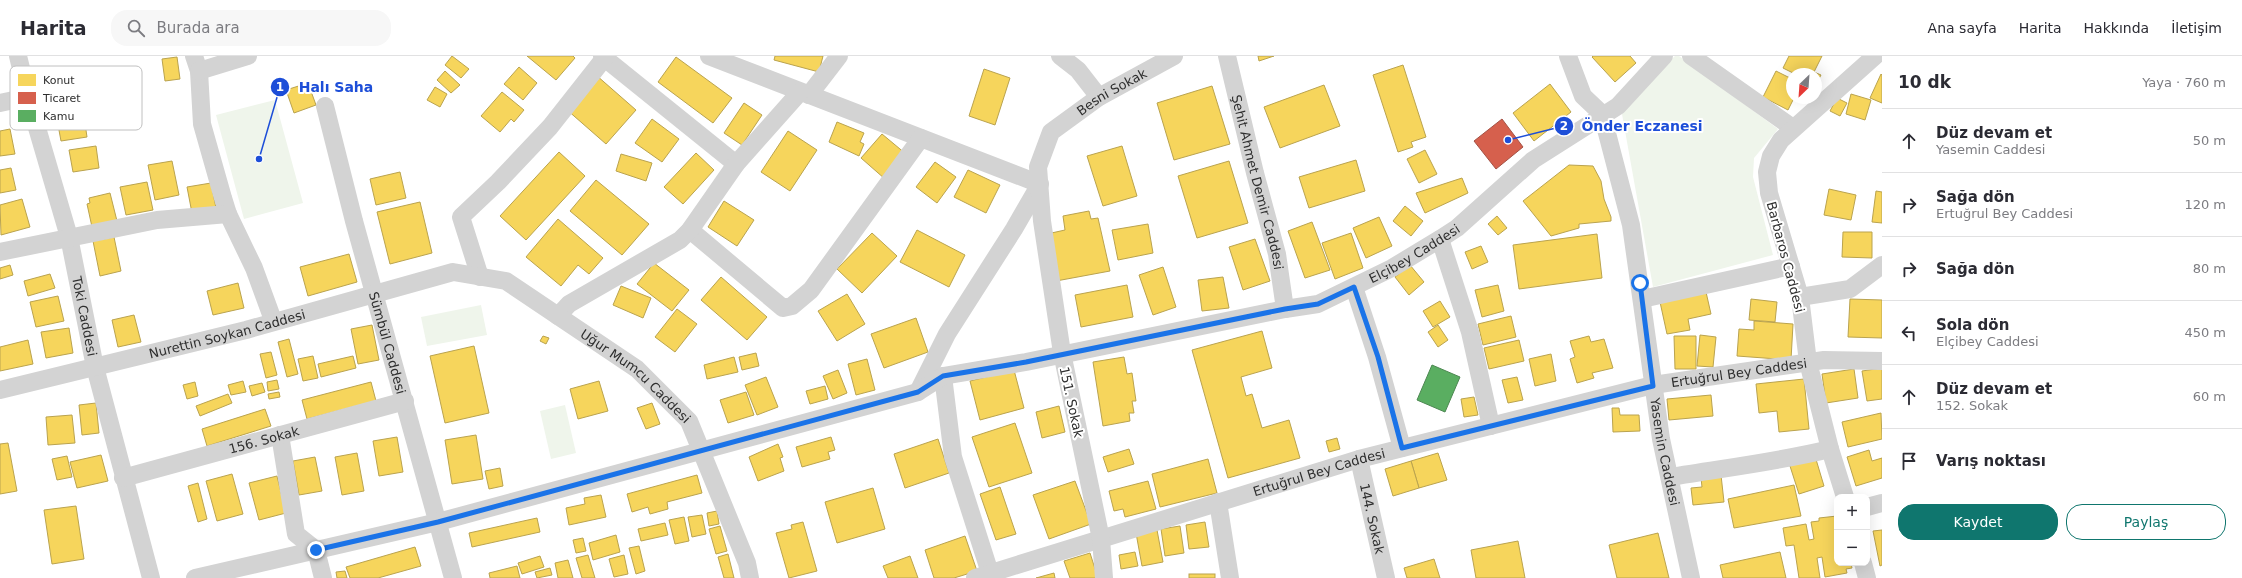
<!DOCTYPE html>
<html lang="tr">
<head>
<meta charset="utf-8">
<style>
	:root { --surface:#fff; --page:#f7f7f7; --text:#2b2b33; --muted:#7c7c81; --line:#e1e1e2; --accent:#0f766e }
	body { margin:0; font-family:"DejaVu Sans",sans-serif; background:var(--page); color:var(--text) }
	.controls { position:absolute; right:12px; bottom:12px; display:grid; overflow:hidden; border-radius:8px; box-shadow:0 4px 16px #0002 }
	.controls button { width:36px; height:36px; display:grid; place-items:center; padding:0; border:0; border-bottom:1px solid var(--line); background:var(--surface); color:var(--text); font:20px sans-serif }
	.compass { position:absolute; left:1786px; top:12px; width:36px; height:36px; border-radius:50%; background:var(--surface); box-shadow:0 4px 16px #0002; rotate:205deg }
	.stop { position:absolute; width:12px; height:12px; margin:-9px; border:3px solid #1a73e8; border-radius:50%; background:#fff }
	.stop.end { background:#1a73e8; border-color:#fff; box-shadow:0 1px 4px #0008 }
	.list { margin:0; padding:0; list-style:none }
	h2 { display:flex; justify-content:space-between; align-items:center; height:52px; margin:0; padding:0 16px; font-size:17px }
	h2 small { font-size:13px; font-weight:400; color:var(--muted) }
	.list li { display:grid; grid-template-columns:26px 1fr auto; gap:12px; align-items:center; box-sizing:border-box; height:64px; padding:0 16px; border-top:1px solid var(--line) }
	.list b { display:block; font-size:15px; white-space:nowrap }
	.list p { margin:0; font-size:13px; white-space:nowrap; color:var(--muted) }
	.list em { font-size:13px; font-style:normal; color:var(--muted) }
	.actions { display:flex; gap:8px; padding:12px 16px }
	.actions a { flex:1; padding:9px 0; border:1px solid var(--accent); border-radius:16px; text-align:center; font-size:14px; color:var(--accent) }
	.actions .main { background:var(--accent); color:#fff }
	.icon { flex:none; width:22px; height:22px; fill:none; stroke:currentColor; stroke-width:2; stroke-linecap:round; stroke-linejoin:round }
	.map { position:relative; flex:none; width:1882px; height:522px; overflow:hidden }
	header { display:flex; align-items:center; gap:24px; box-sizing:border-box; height:56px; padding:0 20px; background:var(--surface); border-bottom:1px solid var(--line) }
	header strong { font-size:19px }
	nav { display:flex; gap:22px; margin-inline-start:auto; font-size:14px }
	.search { width:280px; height:36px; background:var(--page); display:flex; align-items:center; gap:10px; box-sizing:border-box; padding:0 14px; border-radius:16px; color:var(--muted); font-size:15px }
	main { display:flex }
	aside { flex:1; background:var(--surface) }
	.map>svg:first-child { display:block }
</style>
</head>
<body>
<header>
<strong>Harita</strong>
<div class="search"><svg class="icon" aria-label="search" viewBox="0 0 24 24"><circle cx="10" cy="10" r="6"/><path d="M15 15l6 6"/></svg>Burada ara</div>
<nav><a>Ana sayfa</a><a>Harita</a><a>Hakkında</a><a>İletişim</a></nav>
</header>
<main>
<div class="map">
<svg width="1882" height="522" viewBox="0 0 1882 522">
	<rect width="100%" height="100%" fill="#fff"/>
	<g fill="#eff5eb">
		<polygon points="1675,0 1679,0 1778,73 1754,102 1753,121 1773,199 1653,231 1622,58 1627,47"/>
		<polygon points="275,44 303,147 244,163 216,59"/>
		<polygon points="481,249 487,279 427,290 421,261"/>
		<polygon points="565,349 576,397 551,403 540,355"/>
	</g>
	<g fill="#f6d55c" stroke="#baa34e">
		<polygon points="452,0 469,13 461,22 445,9"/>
		<polygon points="527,0 573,0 575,2 556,24"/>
		<polygon points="775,0 823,0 819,16 774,4"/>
		<polygon points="1258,0 1274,0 1259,5"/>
		<polygon points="1593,0 1630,0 1636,7 1615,26 1592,1"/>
		<polygon points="1789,0 1822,0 1814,16 1821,19 1816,28 1816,18 1795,18 1783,12"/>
		<polygon points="177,1 180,23 165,25 162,3"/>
		<polygon points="676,1 732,42 713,67 658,26"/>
		<polygon points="1403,9 1426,81 1411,86 1413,91 1398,96 1373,19"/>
		<polygon points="519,11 537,27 523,44 504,28"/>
		<polygon points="984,13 1010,22 995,69 969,60"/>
		<polygon points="445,15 460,29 451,37 437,24"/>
		<polygon points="1776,15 1792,23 1792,42 1794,42 1788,54 1763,41"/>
		<polygon points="1881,18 1882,19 1882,47 1870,42"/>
		<polygon points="596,19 636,54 606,88 566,53"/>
		<polygon points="308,27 316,49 294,57 286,34"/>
		<polygon points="1550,28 1571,56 1534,85 1513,57"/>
		<polygon points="1324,29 1340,70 1280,92 1264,51"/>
		<polygon points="1212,30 1230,88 1174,104 1157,47"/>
		<polygon points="435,31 447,38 440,51 427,44"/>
		<polygon points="502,36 524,54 514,66 511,63 500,76 481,60"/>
		<polygon points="1851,38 1871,44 1865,64 1846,58"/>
		<polygon points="1837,42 1847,47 1840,60 1830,55"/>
		<polygon points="744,47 762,59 742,89 724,77"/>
		<polygon points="83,54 87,81 61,85 56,58"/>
		<polygon points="652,63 679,83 662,106 635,87"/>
		<polygon points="837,66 864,77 860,86 864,88 859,100 829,86"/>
		<polygon points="10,73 15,98 0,100 0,75"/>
		<polygon points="788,75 817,94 790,135 761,116"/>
		<polygon points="882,78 906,98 885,123 861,102"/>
		<polygon points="96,90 99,112 73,116 69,94"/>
		<polygon points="1122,90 1137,140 1103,150 1087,100"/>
		<polygon points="1425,94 1437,118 1419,127 1407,103"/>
		<polygon points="559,96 585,120 526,184 500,160"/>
		<polygon points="696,97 714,114 683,148 664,131"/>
		<polygon points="621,98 652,107 646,125 616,115"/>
		<polygon points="1356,104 1365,135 1309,152 1299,121"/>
		<polygon points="172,105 179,139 155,144 148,109"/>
		<polygon points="1229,105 1248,167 1197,182 1178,120"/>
		<polygon points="935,106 956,121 937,147 916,131"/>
		<polygon points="1569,109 1593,110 1601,125 1604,143 1611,161 1611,165 1579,168 1579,172 1551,180 1523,145"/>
		<polygon points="11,112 16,134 0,137 0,114"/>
		<polygon points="968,114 1000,129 986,157 954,141"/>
		<polygon points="400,116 406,142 376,149 370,123"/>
		<polygon points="1462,122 1468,137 1425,157 1416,137"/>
		<polygon points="596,124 649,168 622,199 570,155"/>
		<polygon points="147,126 153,154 126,159 120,131"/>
		<polygon points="211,127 216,152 192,157 187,131"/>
		<polygon points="1829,133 1856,139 1851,164 1824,159"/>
		<polygon points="1876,135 1882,136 1882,167 1872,166"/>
		<polygon points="110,137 117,165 92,171 87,148 90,147 89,142"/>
		<polygon points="22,143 30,171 1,179 0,149"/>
		<polygon points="724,145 754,164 737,190 708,171"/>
		<polygon points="420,146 432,197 390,208 377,156"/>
		<polygon points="1405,150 1423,165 1411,180 1393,165"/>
		<polygon points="1089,155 1091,163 1098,162 1110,215 1056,225 1047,178 1065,174 1063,160"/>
		<polygon points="1497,160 1507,172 1498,179 1488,168"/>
		<polygon points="1379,161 1392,190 1366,202 1353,172"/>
		<polygon points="558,163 603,202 589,218 578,209 561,230 526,201"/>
		<polygon points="1312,166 1330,214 1305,222 1288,175"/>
		<polygon points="1148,168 1153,197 1118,204 1112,174"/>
		<polygon points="917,174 965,199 949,231 900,206"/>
		<polygon points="1843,176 1872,176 1872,202 1842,201"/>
		<polygon points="872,177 897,200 862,237 837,213"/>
		<polygon points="1351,177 1363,212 1335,223 1322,187"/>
		<polygon points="1597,178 1602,222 1519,233 1513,189"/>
		<polygon points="114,181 121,215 100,220 93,185"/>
		<polygon points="1255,183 1270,225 1243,234 1229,191"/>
		<polygon points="1481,190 1488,206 1472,213 1465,196"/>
		<polygon points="349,198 357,226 308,240 300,211"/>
		<polygon points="654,207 689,234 672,255 637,228"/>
		<polygon points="10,209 13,219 0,223 0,212"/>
		<polygon points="1410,209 1424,226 1409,239 1395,221"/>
		<polygon points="1163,211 1176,251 1153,259 1139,219"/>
		<polygon points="50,218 55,232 28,240 24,225"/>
		<polygon points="721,221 767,261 747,284 701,244"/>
		<polygon points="1223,221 1229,252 1202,255 1198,224"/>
		<polygon points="238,227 244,252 213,259 207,235"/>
		<polygon points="1127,229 1133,261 1081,271 1075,239"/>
		<polygon points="1498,229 1504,255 1482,261 1475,234"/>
		<polygon points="621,230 651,242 643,262 613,249"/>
		<polygon points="1706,236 1711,258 1688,263 1690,274 1667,278 1660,246"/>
		<polygon points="847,238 865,268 837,285 818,255"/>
		<polygon points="58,240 64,265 36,271 30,246"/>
		<polygon points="1751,243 1777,246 1775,266 1749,264"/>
		<polygon points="1850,243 1882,244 1882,282 1848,281"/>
		<polygon points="1440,245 1450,261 1433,271 1423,255"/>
		<polygon points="677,253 697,268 675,296 655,281"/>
		<polygon points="134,259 141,286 118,291 112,264"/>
		<polygon points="1511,260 1516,281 1483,289 1478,268"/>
		<polygon points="916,262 928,296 884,312 871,278"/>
		<polygon points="1754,265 1793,268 1791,304 1737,300 1739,273 1754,274"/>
		<polygon points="372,269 379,304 358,308 351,273"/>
		<polygon points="1438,269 1448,284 1438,291 1428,276"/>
		<polygon points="69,272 73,297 46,302 41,276"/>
		<polygon points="1262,275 1272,312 1241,321 1246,340 1252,338 1262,372 1289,364 1300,402 1228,422 1192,294"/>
		<polygon points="1700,279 1716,281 1713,311 1697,310"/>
		<polygon points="543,280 549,282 546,288 540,285"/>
		<polygon points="1589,280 1591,286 1604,283 1613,312 1592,317 1594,322 1577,327 1570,303 1575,301 1570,285"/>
		<polygon points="1674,280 1696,280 1696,313 1675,313"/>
		<polygon points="289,283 298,318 287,321 278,286"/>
		<polygon points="28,284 33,308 0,315 0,291"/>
		<polygon points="1519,284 1524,305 1489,313 1484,292"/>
		<polygon points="474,290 489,357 445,367 430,300"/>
		<polygon points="271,296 277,319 266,322 260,298"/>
		<polygon points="756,297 759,310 742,314 739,301"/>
		<polygon points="1551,298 1556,325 1535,330 1529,303"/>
		<polygon points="313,300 318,322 303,325 298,303"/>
		<polygon points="353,300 356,312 321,321 318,308"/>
		<polygon points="734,301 738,316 707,323 704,309"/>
		<polygon points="1124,301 1127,318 1132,317 1136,345 1132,345 1134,357 1129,357 1130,365 1103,370 1093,306"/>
		<polygon points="867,303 875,334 856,339 848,308"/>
		<polygon points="1882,312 1882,343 1867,345 1862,315"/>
		<polygon points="1854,313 1858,342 1826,347 1822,318"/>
		<polygon points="838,314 847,337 833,343 823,320"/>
		<polygon points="1014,314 1024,352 980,364 970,325"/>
		<polygon points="766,321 778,351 757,359 745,329"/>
		<polygon points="1517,321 1523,344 1508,347 1502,324"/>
		<polygon points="1804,323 1809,373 1779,376 1777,355 1759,357 1756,328"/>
		<polygon points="277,324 279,333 268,335 267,326"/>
		<polygon points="243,325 246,336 231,339 228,329"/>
		<polygon points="599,325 608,355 578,363 570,333"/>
		<polygon points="195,326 198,340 187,343 183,329"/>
		<polygon points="371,326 376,345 307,363 302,344"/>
		<polygon points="262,327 265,336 252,340 249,330"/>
		<polygon points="825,330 828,343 810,348 806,335"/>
		<polygon points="279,336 280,341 269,343 268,338"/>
		<polygon points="746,336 754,359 728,367 720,344"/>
		<polygon points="228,338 232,347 200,360 196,350"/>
		<polygon points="1711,339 1713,360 1669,364 1667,343"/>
		<polygon points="1474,341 1478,359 1464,361 1461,343"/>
		<polygon points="96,347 99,377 82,379 79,349"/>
		<polygon points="652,347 660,368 646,373 637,352"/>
		<polygon points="1059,350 1065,376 1042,382 1036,356"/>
		<polygon points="1612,352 1619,352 1620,359 1639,359 1640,375 1613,376"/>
		<polygon points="265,353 271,370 207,390 202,373"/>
		<polygon points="1881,357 1882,383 1848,391 1842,366"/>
		<polygon points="72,359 75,387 48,389 46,361"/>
		<polygon points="1015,367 1032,417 989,431 972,381"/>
		<polygon points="476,379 483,423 452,428 445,384"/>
		<polygon points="397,381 403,416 379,420 373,385"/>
		<polygon points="831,381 835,394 828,396 830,403 802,411 796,391"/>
		<polygon points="1337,382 1340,393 1329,396 1326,385"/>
		<polygon points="938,383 949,417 905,432 894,398"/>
		<polygon points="8,387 17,435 0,438 0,388"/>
		<polygon points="778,388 783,401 780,402 784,415 758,425 749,401"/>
		<polygon points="1129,393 1134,408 1108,416 1103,401"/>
		<polygon points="1869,394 1872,405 1882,402 1882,422 1856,430 1847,401"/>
		<polygon points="357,397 364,435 342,439 335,401"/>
		<polygon points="1438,397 1447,424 1419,432 1411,405"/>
		<polygon points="101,399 108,425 77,432 70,406"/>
		<polygon points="67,400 72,421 57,424 52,403"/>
		<polygon points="1815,400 1824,430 1799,438 1789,407"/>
		<polygon points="315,401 322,435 299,439 293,405"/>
		<polygon points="1208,403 1217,437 1160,451 1152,418"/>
		<polygon points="1411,405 1419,432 1393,440 1385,413"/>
		<polygon points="500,412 503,430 489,433 485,415"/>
		<polygon points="232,418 243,458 217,465 206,425"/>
		<polygon points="697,419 702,437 667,446 668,453 650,458 648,451 632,456 627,438"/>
		<polygon points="1721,419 1724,446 1693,449 1691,432 1702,431 1701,422"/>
		<polygon points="277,420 286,457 259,464 249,427"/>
		<polygon points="1075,425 1091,468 1049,483 1033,439"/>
		<polygon points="1148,425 1156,453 1125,461 1123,453 1114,455 1109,435"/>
		<polygon points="198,427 207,463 198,466 188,430"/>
		<polygon points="1794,429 1801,460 1734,472 1728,443"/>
		<polygon points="1000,431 1016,478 996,484 980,438"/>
		<polygon points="873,432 885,473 837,487 825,446"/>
		<polygon points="601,439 606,461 569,469 566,452 585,448 584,442"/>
		<polygon points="76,450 84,503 52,508 44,454"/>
		<polygon points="717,455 719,468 709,470 707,457"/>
		<polygon points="702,459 706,478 692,481 688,461"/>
		<polygon points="1837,460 1837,507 1851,507 1852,512 1846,513 1847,517 1825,521 1822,501 1817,502 1820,522 1799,522 1794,489 1786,490 1783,472 1806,468 1809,484 1814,483 1811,466 1819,465 1819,462"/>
		<polygon points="684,461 689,485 675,488 669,464"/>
		<polygon points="537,462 540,476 472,491 469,477"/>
		<polygon points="803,466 817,515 789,522 776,477 792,473 791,469"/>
		<polygon points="1205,466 1209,491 1189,493 1186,469"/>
		<polygon points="665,467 668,479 641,485 638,473"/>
		<polygon points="720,470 727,495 716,498 709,473"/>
		<polygon points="1180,470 1184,497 1165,500 1161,473"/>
		<polygon points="1157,474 1163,506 1142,510 1136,477"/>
		<polygon points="1882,474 1882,509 1880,510 1873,475"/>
		<polygon points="1658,477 1669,522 1617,522 1609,489"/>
		<polygon points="616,479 620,496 593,504 589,487"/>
		<polygon points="965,480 977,515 954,522 934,522 925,494"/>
		<polygon points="583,482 586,495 576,497 573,484"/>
		<polygon points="1518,485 1525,522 1476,522 1471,494"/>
		<polygon points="639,490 645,515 636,518 629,492"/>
		<polygon points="415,491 421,510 378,522 350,522 346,511"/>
		<polygon points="1135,496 1138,510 1121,513 1119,499"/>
		<polygon points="1780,496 1786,522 1723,522 1720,509"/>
		<polygon points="1090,497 1098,522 1070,522 1064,505"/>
		<polygon points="728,498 734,522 724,522 718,501"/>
		<polygon points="588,499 595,522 582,522 576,502"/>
		<polygon points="624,499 628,518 614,521 609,503"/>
		<polygon points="540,500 544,511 522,518 518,507"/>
		<polygon points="910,500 918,522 888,522 883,510"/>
		<polygon points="1434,503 1440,522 1407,522 1404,512"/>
		<polygon points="568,504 573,522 558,522 555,507"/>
		<polygon points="517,510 520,522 490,522 489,517"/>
		<polygon points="550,512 552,519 537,522 535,516"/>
		<polygon points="345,515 347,522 337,522 336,516"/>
		<polygon points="1054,517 1055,522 1036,522"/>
		<rect x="1189" y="518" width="26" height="4"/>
	</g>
	<polygon fill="#d6604d" stroke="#a45144" points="1502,63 1523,91 1496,113 1474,85"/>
	<polygon fill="#5aae61" stroke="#4d8852" points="1432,309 1460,321 1445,356 1417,344"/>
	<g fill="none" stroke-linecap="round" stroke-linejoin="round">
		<g stroke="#d3d3d3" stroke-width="18">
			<path id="s1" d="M18,0l10,41 41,140 26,130 56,211"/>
			<polyline points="194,0 199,15 202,68 223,142 228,158 254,212 273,264"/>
			<polyline points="602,0 736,108"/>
			<polyline points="709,0 1040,128 1014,173 947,278 918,336"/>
			<polyline points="1060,0 1078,14 1099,41"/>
			<path id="s2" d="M1227,0l28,117 22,81 8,55"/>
			<path id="s3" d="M1568,0l15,40 19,18 29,111 30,214 30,139"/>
			<polyline points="1691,0 1793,72"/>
			<polyline points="199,15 248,0"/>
			<polyline points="809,39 839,0"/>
			<polyline points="0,47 28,41"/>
			<path id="s4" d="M325,50l29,115 99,357"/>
			<polyline points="690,174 783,252 792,250 811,234 921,82"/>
			<polyline points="1440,183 1470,276 1491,370"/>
			<polyline points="0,196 157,164 228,158"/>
			<polyline points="480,221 461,161 498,126 550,71 606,0"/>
			<polyline points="1354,231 1377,301 1402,392"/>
			<polyline points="1800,241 1850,233 1882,209"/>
			<polyline points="1642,243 1791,210"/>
			<polyline points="558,260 569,248 680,184 690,174 736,108 800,36"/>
			<polyline points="943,320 953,401 990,517"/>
			<path id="s5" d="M0,334l246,-60 207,-58 53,9 131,88 52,52 58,142 3,15"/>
			<polyline points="280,379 296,478 316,494 323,522"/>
			<path id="s6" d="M1359,403l27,119"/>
			<path d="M1670,421c53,-9 107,-15 160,-28"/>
			<path id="s7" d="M123,422l282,-77"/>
			<polyline points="1845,441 1830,393 1808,306 1800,241 1769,137 1767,116 1771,100 1781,84 1875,0"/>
			<polyline points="1218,446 1230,522"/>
			<polyline points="1867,451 1882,447"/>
			<polyline points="1863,507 1867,522"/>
			<path id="s8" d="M195,522l243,-56 480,-130 25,-16 83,-14 259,-53 33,-5 74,-36 48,-29 17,-11 76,-68 85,-54 46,-50"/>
			<path id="s9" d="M975,522l384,-119 294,-74 171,-25 58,1"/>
			<path id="s10" d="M1104,522l-3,-39 -39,-186 -20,-132 -4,-54 13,-35 48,-35 75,-41"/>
		</g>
	</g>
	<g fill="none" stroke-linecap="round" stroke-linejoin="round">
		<polyline stroke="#1a73e8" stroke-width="5" points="316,494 438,466 918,336 943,320 1026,306 1285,253 1318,248 1354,231 1378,301 1402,392 1653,330 1640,227"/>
	</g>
	<g text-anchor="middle" stroke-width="4" stroke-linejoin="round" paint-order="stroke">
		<g font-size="13" fill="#2e2e2e" stroke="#fff">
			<text dy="5" stroke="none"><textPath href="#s10" startOffset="527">Besni Sokak</textPath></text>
			<text dy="5" stroke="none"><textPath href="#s2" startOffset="130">Şehit Ahmet Demir Caddesi</textPath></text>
			<text dy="5" stroke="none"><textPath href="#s8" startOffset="1267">Elçibey Caddesi</textPath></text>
			<text transform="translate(1786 201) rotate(75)" y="5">Barbaros Caddesi</text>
			<text dy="5" stroke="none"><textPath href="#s1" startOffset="269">Toki Caddesi</textPath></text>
			<text dy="5" stroke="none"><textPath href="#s5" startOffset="234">Nurettin Soykan Caddesi</textPath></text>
			<text dy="5" stroke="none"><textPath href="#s4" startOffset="245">Sümbül Caddesi</textPath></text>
			<text dy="5" stroke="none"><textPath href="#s9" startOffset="792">Ertuğrul Bey Caddesi</textPath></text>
			<text dy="5" stroke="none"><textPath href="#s5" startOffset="683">Uğur Mumcu Caddesi</textPath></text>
			<text transform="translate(1072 346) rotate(78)" y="5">151. Sokak</text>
			<text dy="5" stroke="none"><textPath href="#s7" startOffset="146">156. Sokak</textPath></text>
			<text dy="5" stroke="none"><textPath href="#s3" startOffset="413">Yasemin Caddesi</textPath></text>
			<text dy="5" stroke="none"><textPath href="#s9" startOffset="360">Ertuğrul Bey Caddesi</textPath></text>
			<text dy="5" stroke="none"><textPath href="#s6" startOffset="61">144. Sokak</textPath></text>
		</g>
	</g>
	<rect x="10" y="10" width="132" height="64" rx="6" fill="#fff" stroke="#c0c0c0" stroke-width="1"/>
	<rect x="18" y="18" width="18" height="12" fill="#f6d55c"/>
	<rect x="18" y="36" width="18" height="12" fill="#d6604d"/>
	<rect x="18" y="54" width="18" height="12" fill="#5aae61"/>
	<g font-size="11" fill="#2e2e2e">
		<text x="43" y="28">Konut</text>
		<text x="43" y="46">Ticaret</text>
		<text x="43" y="64">Kamu</text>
	</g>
	<path fill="none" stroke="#1d4ed8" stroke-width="1.5" d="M259 103L280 31M1508 84L1564 70"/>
	<g fill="#1d4ed8" stroke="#fff" stroke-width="1.5">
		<circle cx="259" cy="103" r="4"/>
		<circle cx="1508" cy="84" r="4"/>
		<circle cx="280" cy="31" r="10"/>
		<circle cx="1564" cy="70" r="10"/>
	</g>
	<g font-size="12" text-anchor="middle" font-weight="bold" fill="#fff">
		<text x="280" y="35">1</text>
		<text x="1564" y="74">2</text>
	</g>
	<g font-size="14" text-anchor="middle" font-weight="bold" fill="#1d4ed8" stroke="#fff" stroke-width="4" stroke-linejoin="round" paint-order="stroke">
		<text x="336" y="36">Halı Saha</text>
		<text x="1642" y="75">Önder Eczanesi</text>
	</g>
</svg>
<div class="controls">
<button>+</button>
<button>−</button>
</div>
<svg class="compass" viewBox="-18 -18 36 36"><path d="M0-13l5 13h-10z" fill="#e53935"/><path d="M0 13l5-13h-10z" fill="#7c7c81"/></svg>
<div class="stop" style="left:1640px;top:227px"></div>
<div class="stop end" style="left:316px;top:494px"></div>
</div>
<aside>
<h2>10 dk<small>Yaya · 760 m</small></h2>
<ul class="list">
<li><svg class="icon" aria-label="ahead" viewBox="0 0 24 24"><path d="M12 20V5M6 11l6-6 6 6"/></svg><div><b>Düz devam et</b><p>Yasemin Caddesi</p></div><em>50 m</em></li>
<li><svg class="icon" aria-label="right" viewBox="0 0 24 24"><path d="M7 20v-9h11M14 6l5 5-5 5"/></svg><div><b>Sağa dön</b><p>Ertuğrul Bey Caddesi</p></div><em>120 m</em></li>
<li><svg class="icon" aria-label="right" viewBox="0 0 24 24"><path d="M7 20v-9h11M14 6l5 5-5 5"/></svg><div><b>Sağa dön</b></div><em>80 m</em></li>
<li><svg class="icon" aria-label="left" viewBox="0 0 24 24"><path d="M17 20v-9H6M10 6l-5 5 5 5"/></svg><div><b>Sola dön</b><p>Elçibey Caddesi</p></div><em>450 m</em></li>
<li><svg class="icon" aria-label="ahead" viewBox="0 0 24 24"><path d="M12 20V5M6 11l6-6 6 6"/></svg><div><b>Düz devam et</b><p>152. Sokak</p></div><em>60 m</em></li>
<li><svg class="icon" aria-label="arrive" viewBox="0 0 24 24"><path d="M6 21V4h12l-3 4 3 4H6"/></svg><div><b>Varış noktası</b></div></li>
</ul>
<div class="actions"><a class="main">Kaydet</a><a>Paylaş</a></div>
</aside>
</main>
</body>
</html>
